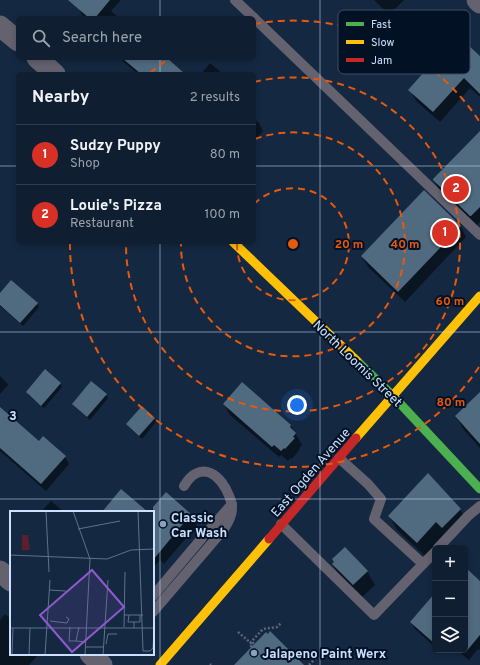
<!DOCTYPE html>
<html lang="en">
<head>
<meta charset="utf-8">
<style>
	:root { --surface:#0f1e31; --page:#1d2b3d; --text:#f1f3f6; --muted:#9ba2ab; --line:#2f3c4d; --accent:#d93025 }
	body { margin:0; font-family:Overpass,sans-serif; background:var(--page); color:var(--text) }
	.controls { position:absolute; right:12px; bottom:12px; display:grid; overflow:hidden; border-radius:6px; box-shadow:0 2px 6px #0003 }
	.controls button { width:36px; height:36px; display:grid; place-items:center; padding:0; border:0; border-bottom:1px solid var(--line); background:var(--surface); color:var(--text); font:20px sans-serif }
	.you { position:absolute; left:297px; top:405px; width:14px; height:14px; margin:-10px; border:3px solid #fff; border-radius:50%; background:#1a73e8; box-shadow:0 0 0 6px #1a73e833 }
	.badge { display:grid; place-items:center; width:26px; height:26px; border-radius:50%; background:var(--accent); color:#fff; font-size:13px; font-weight:700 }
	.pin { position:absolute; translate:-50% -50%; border:2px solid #fff; box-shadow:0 1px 4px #0006 }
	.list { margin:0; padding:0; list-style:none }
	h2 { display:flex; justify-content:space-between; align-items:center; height:52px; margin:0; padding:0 16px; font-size:17px }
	h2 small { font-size:13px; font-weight:400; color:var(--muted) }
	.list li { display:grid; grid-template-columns:26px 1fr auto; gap:12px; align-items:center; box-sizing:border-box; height:60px; padding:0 16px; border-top:1px solid var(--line) }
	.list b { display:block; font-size:15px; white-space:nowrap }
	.list p { margin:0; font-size:13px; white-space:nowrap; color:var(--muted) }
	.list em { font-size:13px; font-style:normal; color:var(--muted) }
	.icon { flex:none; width:22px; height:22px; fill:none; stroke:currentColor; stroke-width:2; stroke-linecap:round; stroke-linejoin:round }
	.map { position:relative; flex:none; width:480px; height:665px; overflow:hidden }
	.search { position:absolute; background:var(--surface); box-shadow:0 2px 6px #0003; left:16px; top:16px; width:240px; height:44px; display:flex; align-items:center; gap:10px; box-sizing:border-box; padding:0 14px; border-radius:6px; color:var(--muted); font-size:15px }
	.panel { position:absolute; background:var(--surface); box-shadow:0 2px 6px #0003; left:16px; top:72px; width:240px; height:172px; border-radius:6px }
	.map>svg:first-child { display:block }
</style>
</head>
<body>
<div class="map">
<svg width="480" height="665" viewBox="0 0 480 665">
	<rect width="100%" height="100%" fill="#142841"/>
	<g fill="#0007">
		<polygon points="84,0 121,0 111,11 119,18 86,18 82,15 78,7"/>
		<polygon points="374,0 404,0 389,15"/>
		<polygon points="480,57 480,97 470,88 440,122 416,101 410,90"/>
		<polygon points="119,58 165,58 184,74 138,74"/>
		<polygon points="210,63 223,74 201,74"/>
		<polygon points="254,119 259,123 263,131 254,141"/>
		<polygon points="480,140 480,222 476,226 439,190 434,180"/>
		<polygon points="460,226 466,237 405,302 368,267 362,257"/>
		<polygon points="0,295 37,304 39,307 23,326 0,306"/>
		<polygon points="0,376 6,382 8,385 0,394"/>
		<polygon points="60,383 62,387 44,408 29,396 27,392"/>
		<polygon points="242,383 291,426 302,445 299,448 300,449 292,459 290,458 288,461 281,455 279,457 230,415 224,404"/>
		<polygon points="480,394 480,448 464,430 456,417"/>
		<polygon points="106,395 108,398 90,420 75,407 73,404"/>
		<polygon points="142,407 154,419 156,422 142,439 129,427 127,424"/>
		<polygon points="0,431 39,442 65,457 69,464 46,491 0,451"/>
		<polygon points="166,493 191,514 197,525 164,564 160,560 153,568 153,512 150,512"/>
		<polygon points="51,501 64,512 41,512"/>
		<polygon points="460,509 468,523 444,535 425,556 397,530 389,516"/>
		<polygon points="333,565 367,571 375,585 361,598 341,578"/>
		<polygon points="465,581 480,582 480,650 478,649 469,660 457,650 465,650"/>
		<polygon points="435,595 435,647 415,629 411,622"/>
		<polygon points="5,614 11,619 11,654 39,654 29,665 0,665 0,620"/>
	</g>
	<g fill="#506b80">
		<polygon points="68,0 110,0 95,18 89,18"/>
		<polygon points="457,35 480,56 480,94 464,78 433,112 408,90"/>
		<polygon points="122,58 167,58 185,74 141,74"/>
		<polygon points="480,131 480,207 471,216 470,216 433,180 433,179"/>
		<polygon points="424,190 461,226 398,292 361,256"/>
		<polygon points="11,280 38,303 20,323 0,305 0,293"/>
		<polygon points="45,369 61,383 41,406 26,392"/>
		<polygon points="91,381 107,394 87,417 72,404"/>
		<polygon points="242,382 291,425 290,427 296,433 293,437 295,438 285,449 284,448 281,451 274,445 272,447 223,404"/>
		<polygon points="480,392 480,444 455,416"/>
		<polygon points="142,406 155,418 139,436 126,424"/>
		<polygon points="0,407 39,441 43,436 66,456 41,484 0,448"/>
		<polygon points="428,473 461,509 442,528 436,522 417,543 388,516"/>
		<polygon points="121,489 148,512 102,512"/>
		<polygon points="166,492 191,514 153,560 153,507"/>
		<polygon points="345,547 368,571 353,585 332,564 334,562 332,559"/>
		<polygon points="465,567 480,581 480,635 465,653"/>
		<polygon points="435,593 435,644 410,622"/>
		<polygon points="270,631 304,665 234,665 266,632 268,634"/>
	</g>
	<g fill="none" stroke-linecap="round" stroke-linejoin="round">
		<g stroke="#5f6473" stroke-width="2.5" stroke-dasharray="2 2" stroke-linecap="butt">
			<polyline points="238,632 252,644"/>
			<polyline points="250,643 263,629 277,627 281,623"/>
			<polyline points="252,647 251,646 253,643 254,644"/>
			<polyline points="210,664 211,665"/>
			<polyline points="309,665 317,657"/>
		</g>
		<g stroke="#65626f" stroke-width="10">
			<polyline points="235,0 254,18"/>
			<polyline points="254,18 480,235"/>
			<polyline points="339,458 368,484 381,499 374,519 423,564 435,552"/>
			<polyline points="281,524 374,615 423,564"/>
			<polyline points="210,529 232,504"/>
			<polyline points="438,548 468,516 480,506"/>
			<polyline points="153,596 202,538"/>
			<path d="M153,612l71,-83c4,-6 8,-13 8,-20 0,-15 -16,-44 -35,-36 -5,2 -10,8 -13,13"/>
		</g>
		<g stroke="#65626f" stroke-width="21">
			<polyline points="477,0 480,3"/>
			<polyline points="0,26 18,41"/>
			<polyline points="37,58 55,74"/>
			<polyline points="0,571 11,581"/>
			<polyline points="90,654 102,665"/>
		</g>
		<polyline stroke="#4caf50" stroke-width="9" points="357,361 393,396 480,489"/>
		<g stroke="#ffc107" stroke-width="9">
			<polyline points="233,242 357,361"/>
			<polyline points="356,438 480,296"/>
			<polyline points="160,665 269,539"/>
		</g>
		<polyline stroke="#c62828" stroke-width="9" points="269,539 356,438"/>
	</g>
	<path fill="none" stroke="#cae0fd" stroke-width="1" stroke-opacity="0.55" d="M160,0v18M320,0v665M160,58v16M0,166h18M254,166h226M160,242v423M0,332h480M0,499h480"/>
	<g fill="none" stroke="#e8590c" stroke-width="2" stroke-dasharray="7 5">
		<path d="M254 204A56 56 0 1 1 237 242"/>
		<path d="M255 139A112 112 0 1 1 181 242"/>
		<path d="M254 82A167 167 0 1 1 126 243"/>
		<path d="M479 367A223 223 0 0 1 70 242M150 73A223 223 0 0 1 170 58M254 24A223 223 0 0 1 479 121"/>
	</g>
	<g fill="#8aa0bb" stroke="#031125" stroke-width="1.5">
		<circle cx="163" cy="524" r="4"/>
		<circle cx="254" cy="653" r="4"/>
	</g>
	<g text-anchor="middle" stroke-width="4" stroke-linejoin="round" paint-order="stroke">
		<g font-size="13" fill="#cae0fd" stroke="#031125">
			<text transform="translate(358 363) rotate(44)" y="5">North Loomis Street</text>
			<text transform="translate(310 472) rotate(-49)" y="5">East Ogden Avenue</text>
		</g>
		<g font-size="13" font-weight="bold" fill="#cae0fd" stroke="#031125" text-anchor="start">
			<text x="171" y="522">Classic<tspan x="171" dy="15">Car Wash</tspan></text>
			<text x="262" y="658">Jalapeno Paint Werx</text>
		</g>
	</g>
	<g transform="translate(10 511)">
		<rect width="144" height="144" fill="#142841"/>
		<path d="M12,24h6l2,15h-8z" fill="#5b1f2d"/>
		<path fill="none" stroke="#5d728c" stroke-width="1" d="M36,0l3,61M63,0l17,48 -5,96M128,0l5,140h7l3,-3 1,-16M68,18l42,-8M0,44l97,4 24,-9 23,-1M39,79l17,1M114,104h19M119,104l-1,7h6v6M40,110l17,2 2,-4 -3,-2M124,111h6v-7M60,116l-1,14h7M69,116l-3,14 10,1M114,116l1,-55M0,117h144M96,133l2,-10h9M76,136h17M2,144l1,-27M19,144l1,-27M35,144l5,-75M93,144l5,-75"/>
		<path fill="#8f59ce" fill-opacity="0.15" stroke="#8f59ce" stroke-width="2" d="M82,59l32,37 -52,45 -32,-37z"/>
		<rect width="144" height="144" fill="none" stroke="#cae0fd" stroke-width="2"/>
	</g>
	<rect x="338" y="10" width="132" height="64" rx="6" fill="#031125" stroke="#3f4f66" stroke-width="1"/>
	<rect x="346" y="22" width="18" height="4" fill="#4caf50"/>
	<rect x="346" y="40" width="18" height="4" fill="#ffc107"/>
	<rect x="346" y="58" width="18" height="4" fill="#c62828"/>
	<g font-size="11" fill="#cae0fd">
		<text x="371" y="28">Fast</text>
		<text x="371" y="46">Slow</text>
		<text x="371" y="64">Jam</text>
	</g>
	<g font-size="13" text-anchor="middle" font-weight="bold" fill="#cae0fd" stroke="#031125" stroke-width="4" stroke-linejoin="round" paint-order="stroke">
		<text x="13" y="420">3</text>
	</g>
	<circle cx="293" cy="244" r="6" fill="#e8590c" stroke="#031125" stroke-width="2"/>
	<g font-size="12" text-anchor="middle" font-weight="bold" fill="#e8590c" stroke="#031125" stroke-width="4" stroke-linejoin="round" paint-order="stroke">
		<text x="349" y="248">20 m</text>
		<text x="405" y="248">40 m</text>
		<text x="450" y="305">60 m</text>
		<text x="451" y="406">80 m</text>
	</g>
</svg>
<div class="controls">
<button>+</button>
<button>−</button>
<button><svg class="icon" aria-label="layers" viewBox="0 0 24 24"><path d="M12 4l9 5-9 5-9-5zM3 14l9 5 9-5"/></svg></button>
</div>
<div class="you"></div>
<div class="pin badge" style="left:445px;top:233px">1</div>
<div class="pin badge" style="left:456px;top:189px">2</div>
<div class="search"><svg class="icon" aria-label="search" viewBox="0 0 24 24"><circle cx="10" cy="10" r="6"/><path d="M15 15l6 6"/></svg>Search here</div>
<section class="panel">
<h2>Nearby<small>2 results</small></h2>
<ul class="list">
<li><span class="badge">1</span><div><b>Sudzy Puppy</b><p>Shop</p></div><em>80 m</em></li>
<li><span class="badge">2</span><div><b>Louie's Pizza</b><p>Restaurant</p></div><em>100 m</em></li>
</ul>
</section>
</div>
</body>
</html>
